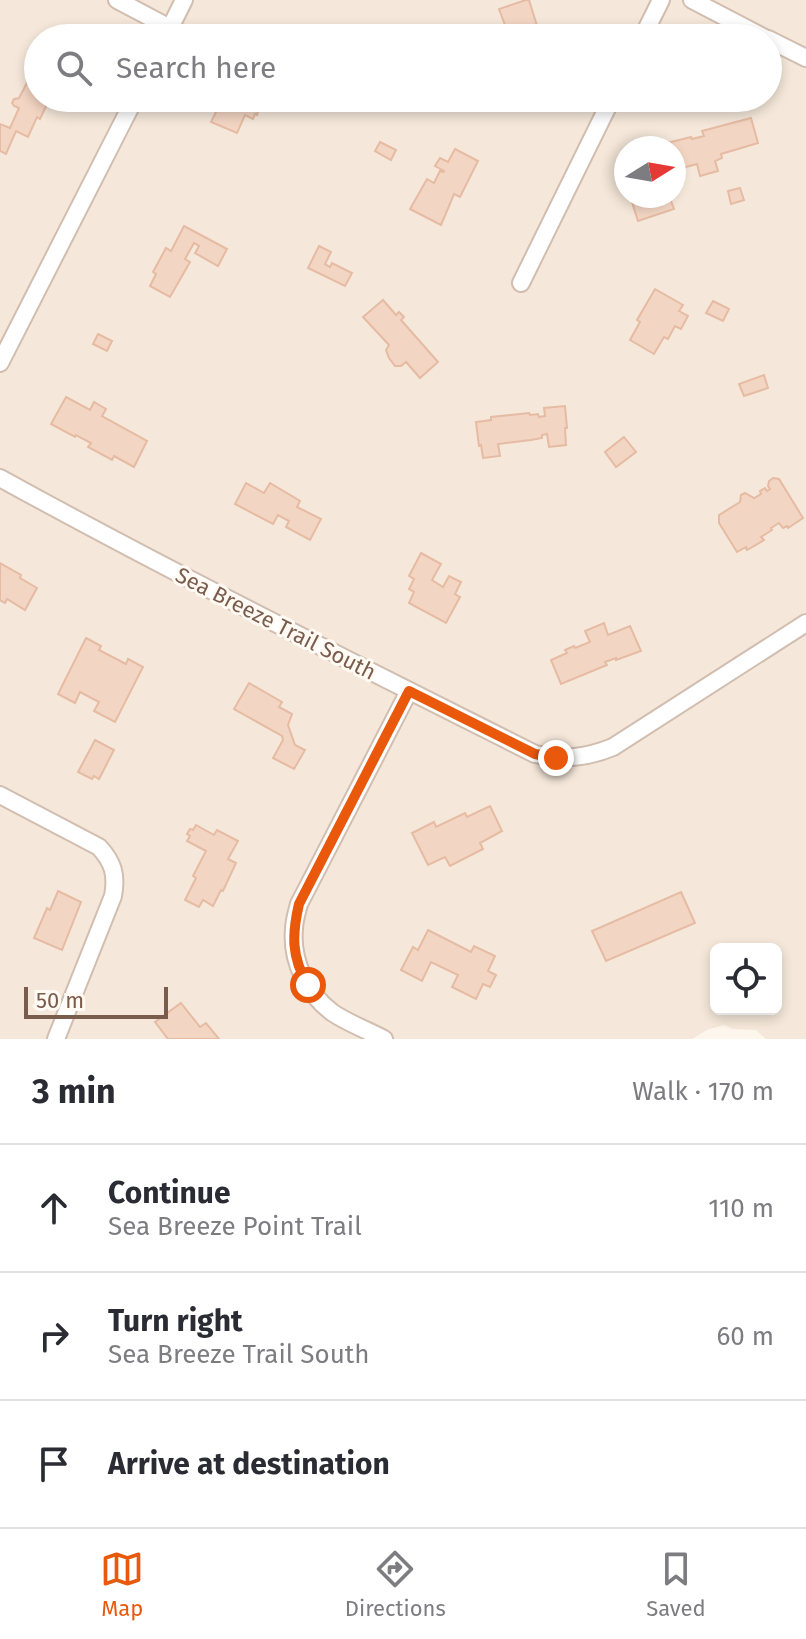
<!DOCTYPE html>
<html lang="en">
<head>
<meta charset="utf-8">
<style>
	:root { --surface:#fff; --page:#f2f2f3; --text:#2b2b33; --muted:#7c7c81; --line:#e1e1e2; --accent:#ea580c }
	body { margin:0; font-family:"Fira Sans",sans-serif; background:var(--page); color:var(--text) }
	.controls { position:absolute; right:24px; bottom:24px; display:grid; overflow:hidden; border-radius:12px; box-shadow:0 4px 12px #0003 }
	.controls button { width:72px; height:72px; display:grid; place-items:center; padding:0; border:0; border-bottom:2px solid var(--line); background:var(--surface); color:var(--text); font:40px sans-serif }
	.compass { position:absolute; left:614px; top:136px; width:72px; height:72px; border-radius:50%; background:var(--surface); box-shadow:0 4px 12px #0003; rotate:79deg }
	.scale { position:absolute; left:24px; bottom:20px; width:144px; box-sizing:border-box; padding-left:8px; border:4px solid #7a5c4d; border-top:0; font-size:22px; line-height:28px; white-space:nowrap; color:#7a5c4d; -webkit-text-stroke:6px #fffaf3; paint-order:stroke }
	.stop { position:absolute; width:24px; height:24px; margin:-18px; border:6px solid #ea580c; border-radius:50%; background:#fff }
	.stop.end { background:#ea580c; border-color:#fff; box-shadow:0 2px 8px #0008 }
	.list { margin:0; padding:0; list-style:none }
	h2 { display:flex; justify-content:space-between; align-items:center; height:104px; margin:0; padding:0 32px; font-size:34px }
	h2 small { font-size:26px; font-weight:400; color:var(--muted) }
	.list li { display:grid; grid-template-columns:52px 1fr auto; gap:24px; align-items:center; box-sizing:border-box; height:128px; padding:0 32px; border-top:2px solid var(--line) }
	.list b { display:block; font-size:30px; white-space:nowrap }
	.list p { margin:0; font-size:26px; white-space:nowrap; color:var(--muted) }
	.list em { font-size:26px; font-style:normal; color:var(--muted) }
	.icon { flex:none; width:44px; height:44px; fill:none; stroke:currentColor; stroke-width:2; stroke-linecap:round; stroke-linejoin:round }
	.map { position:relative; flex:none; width:806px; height:1039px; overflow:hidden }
	.search { position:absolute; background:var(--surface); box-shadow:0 4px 12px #0003; left:24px; right:24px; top:24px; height:88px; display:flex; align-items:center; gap:20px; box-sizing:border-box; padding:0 28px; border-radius:44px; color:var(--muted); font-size:30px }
	.sheet { height:488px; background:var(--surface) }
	nav { display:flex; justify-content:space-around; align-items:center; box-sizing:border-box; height:112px; border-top:2px solid var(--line); background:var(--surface); font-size:22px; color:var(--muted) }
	nav a { display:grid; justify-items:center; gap:4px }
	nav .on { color:var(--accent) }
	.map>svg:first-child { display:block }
</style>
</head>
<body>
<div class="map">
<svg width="806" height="1039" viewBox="0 0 806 1039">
	<rect width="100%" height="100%" fill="#fdf6ec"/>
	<path fill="#f5e8da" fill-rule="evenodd" d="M0,0h806v1039h-40l-10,-9 -23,-1 -9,-4 -17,5 -15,9h-692zM38,38h730v60h-730zM626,148h48v48h-48zM716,949h60v60h-60z"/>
	<g fill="#f3d5c3" stroke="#e6bba3" stroke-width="2">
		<polygon points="526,0 529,0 539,32 537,33 539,38 510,38 499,9"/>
		<polygon points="384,26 386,35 364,38 363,32"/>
		<polygon points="38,62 38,98 50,98 40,119 37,117 28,137 16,131 6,154 0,151 0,124 10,128 19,108 14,106 12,103 14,99 19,98"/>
		<polygon points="214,98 265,98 262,105 260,104 257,115 255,114 253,119 245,115 237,133 211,122 219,106 212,103"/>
		<polygon points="751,118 758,143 721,154 722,158 715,161 718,171 700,176 697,164 675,170 674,148 669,148 667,143 691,137 692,139 704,136 702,131"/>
		<polygon points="380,142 396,150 391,160 375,151"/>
		<polygon points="455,149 478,161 460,197 454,194 441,225 410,209 427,179 434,183 440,171 443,172 444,171 435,166 440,158 448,162"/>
		<polygon points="740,188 744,200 731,204 728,191"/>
		<polygon points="640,196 669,196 674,209 638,221 631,199"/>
		<polygon points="184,226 227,249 218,266 195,253 199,246 194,243 185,259 190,262 170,297 150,286 156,274 153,272 166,248 171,251"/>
		<polygon points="319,246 331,252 325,264 330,267 332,263 352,273 345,286 308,268"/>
		<polygon points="655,289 683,305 679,311 688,316 681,329 675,326 668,339 664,337 654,354 630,340 640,322 637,320"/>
		<polygon points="383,300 396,315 399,312 404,317 401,320 438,362 420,378 406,362 401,366 395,366 389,358 386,350 389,345 363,317"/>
		<polygon points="713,301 729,309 723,321 706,313"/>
		<polygon points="98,334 112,341 107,351 93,344"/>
		<polygon points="764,375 768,388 744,396 739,384"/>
		<polygon points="66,397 90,410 94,402 106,409 102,416 147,441 134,467 114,456 112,460 88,447 91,443 76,435 75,437 51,424"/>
		<polygon points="565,406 567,428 565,428 566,445 549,447 547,434 542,435 542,438 531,440 498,444 500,456 483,458 481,445 479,446 476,422 491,420 491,417 529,413 530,415 538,414 539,417 545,416 544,408"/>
		<polygon points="624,437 636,452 616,467 605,452"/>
		<polygon points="773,478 779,479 803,518 788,528 787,526 783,528 779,523 771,528 772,530 761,537 764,540 747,550 746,547 737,552 719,523 719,515 740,502 741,495 745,493 754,498 761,494 760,491 765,488 767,491 770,489 768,486 769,481"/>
		<polygon points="246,483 264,493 270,483 300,501 297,507 321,519 310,540 286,527 289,521 278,515 273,524 235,504"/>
		<polygon points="421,553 441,564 432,580 443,587 449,576 461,582 455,594 460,597 446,623 409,603 414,592 409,589 414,579 409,576"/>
		<polygon points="0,563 21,575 20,578 37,588 25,610 7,599 5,603 0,600"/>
		<polygon points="604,623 608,635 630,626 641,651 616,660 616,658 605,662 607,665 561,684 551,660 567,653 565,650 574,646 575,648 590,642 585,631"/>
		<polygon points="86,638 101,646 99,650 126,664 128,659 143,667 115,722 94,711 99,702 80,692 75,703 58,694"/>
		<polygon points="249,683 282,702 279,707 292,714 288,725 295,745 305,750 294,769 273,758 283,740 282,736 234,709"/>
		<polygon points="95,740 114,750 99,779 94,776 92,779 78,772"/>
		<polygon points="490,806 502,831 480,843 483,849 450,866 445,857 428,865 412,833 434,822 436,827 465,813 467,817"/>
		<polygon points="196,825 214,835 217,830 238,841 228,859 236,863 223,891 221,890 213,906 203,900 199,907 185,900 196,878 193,876 206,851 187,841 190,836 187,834 190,829 193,830"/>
		<polygon points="58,891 81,902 62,950 34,938 47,908 50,910"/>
		<polygon points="681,892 695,923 606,961 592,931"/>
		<polygon points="428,930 471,952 474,946 495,956 488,971 496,975 490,987 483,984 476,999 452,987 458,975 431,962 422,981 401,970 413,947 418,950"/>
		<polygon points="181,1003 200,1027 206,1023 219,1039 168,1039 155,1022"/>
	</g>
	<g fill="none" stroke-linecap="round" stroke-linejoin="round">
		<defs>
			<g id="minor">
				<polyline points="117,0 170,28"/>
				<polyline points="692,0 765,38"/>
				<polyline points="165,38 184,0"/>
				<polyline points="642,38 661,0"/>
				<polyline points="768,39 806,58"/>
				<polyline points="521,283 612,98"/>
				<polyline points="0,363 135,98"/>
				<path d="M0,478c176,97 356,186 535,276 29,6 51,4 78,-7l193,-124"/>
				<path d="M0,795l99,52c14,15 18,28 14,49l-57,143"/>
				<path d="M384,1039c-17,-9 -36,-16 -51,-26 -26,-19 -42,-52 -39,-84 0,-8 3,-17 5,-25l110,-213"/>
			</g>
		</defs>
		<use href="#minor" stroke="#d1beb0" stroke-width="20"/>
		<use href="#minor" stroke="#fff" stroke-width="16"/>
	</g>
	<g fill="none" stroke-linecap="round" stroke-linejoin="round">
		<path stroke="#ea580c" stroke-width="10" d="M308,985c-17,-28 -16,-51 -9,-81l110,-213 126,63 21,4"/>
	</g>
	<g text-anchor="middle" stroke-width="6" stroke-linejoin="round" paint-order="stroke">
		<g font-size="22" fill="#7a5c4d" stroke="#fffaf3">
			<text transform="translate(276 623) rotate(27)" y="8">Sea Breeze Trail South</text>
		</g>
	</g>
</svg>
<div class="controls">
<button><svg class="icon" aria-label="locate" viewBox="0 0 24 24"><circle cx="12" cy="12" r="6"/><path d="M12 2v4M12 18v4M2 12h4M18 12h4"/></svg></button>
</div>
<svg class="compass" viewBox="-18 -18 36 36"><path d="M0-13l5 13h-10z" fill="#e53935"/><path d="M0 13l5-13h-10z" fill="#7c7c81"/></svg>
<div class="scale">50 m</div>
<div class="stop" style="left:308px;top:985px"></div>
<div class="stop end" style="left:556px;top:758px"></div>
<div class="search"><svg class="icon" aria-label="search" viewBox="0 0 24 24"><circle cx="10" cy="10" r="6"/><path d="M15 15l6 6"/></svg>Search here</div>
</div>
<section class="sheet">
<h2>3 min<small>Walk · 170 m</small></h2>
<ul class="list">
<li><svg class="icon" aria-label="ahead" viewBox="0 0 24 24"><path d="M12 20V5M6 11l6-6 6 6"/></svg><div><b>Continue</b><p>Sea Breeze Point Trail</p></div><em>110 m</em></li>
<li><svg class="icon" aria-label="right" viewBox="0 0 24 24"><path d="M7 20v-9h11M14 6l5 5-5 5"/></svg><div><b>Turn right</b><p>Sea Breeze Trail South</p></div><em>60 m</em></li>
<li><svg class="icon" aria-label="arrive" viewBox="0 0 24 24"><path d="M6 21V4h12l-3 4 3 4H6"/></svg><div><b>Arrive at destination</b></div></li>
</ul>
</section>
<nav>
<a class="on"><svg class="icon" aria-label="map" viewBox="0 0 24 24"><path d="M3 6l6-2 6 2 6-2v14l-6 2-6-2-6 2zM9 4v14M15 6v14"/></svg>Map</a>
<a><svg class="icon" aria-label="directions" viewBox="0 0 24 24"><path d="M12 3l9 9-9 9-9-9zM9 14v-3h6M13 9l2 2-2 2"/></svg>Directions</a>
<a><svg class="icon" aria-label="saved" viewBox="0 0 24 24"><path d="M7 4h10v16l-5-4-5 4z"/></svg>Saved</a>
</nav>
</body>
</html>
